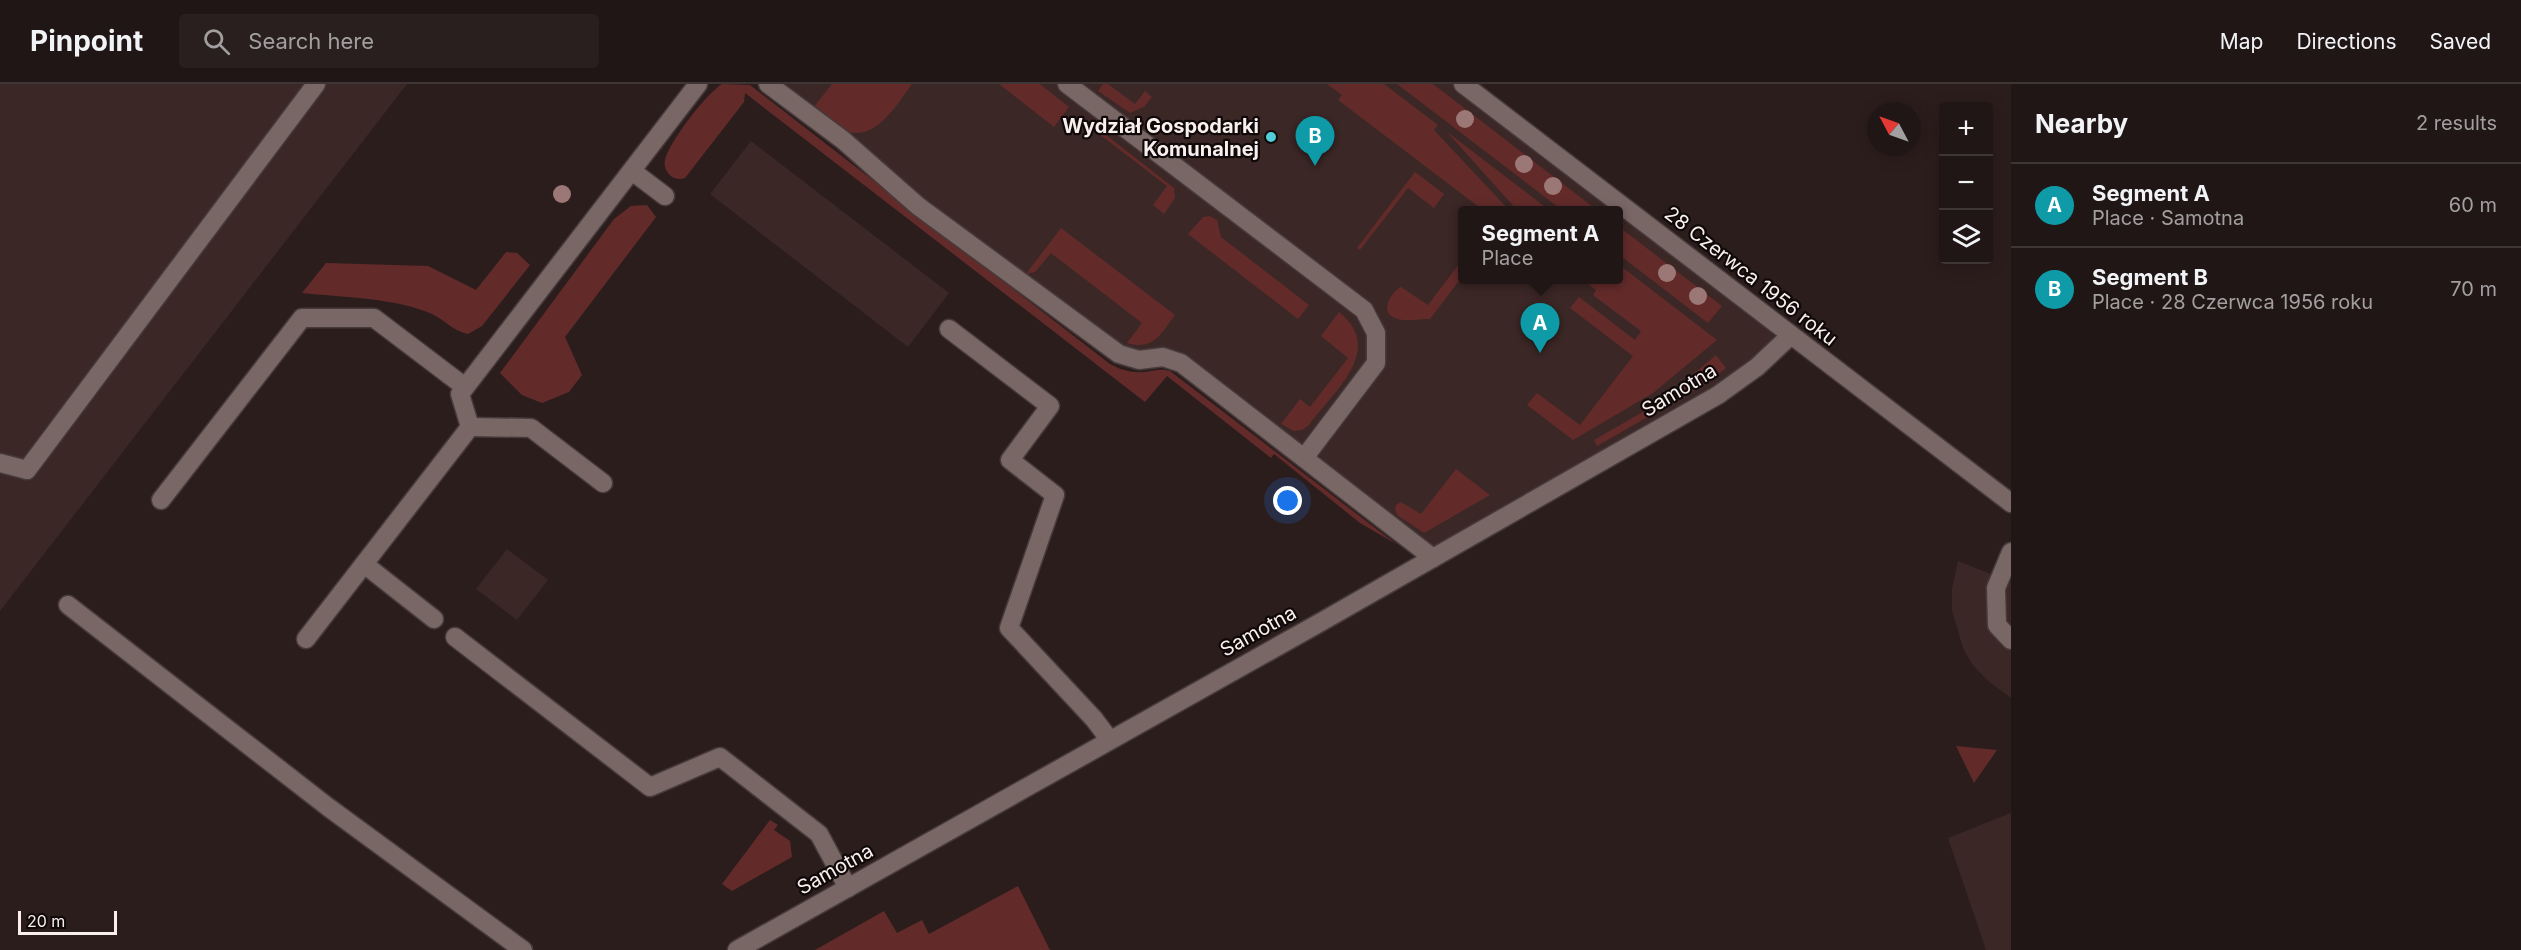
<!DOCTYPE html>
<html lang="en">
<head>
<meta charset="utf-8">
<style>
	:root { --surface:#211616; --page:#291f1f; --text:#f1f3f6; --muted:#a29fa1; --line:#3e3535; --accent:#52ccd6 }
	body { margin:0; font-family:Inter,sans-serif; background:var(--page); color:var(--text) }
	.controls { position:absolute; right:18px; top:18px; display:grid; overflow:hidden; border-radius:6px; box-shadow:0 3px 15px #0003 }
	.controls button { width:54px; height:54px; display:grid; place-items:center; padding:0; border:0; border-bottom:2px solid var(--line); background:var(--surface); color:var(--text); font:30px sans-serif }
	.compass { position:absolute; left:1867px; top:18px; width:54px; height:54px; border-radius:50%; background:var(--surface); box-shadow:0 3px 15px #0003; rotate:311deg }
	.scale { position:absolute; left:18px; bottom:15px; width:99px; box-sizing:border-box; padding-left:6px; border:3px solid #f9efee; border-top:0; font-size:16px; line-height:21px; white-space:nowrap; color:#f9efee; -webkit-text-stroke:4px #100909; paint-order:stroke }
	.you { position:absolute; left:1288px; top:417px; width:21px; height:21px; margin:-15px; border:4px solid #fff; border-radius:50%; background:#1a73e8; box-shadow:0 0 0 9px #1a73e833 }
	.badge { display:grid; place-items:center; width:39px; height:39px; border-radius:50%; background:var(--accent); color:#fff; font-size:20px; font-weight:700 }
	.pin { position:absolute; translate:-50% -50px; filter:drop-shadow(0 2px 3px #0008) }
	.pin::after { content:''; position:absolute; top:32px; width:21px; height:18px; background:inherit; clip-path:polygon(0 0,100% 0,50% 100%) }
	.popup { position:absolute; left:1458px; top:122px; width:165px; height:78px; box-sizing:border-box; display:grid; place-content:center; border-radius:6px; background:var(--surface); filter:drop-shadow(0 2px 4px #0005); font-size:20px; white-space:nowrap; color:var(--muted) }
	.popup b { font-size:22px; color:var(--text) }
	.popup::after { content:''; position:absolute; left:50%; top:100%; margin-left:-12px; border:12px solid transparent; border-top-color:var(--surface) }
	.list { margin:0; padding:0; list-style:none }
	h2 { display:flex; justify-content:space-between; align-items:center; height:78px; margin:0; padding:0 24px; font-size:26px }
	h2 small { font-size:20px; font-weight:400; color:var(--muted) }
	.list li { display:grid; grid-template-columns:39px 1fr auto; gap:18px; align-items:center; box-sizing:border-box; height:84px; padding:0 24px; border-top:2px solid var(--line) }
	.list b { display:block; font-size:22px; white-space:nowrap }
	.list p { margin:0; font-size:20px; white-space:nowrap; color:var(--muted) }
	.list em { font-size:20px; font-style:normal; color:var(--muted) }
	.icon { flex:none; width:33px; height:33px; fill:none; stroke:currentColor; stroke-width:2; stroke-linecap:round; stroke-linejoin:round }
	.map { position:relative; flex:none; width:2011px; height:866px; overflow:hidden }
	header { display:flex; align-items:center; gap:36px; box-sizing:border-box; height:84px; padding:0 30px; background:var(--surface); border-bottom:2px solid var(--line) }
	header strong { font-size:28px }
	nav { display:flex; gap:33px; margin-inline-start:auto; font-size:21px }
	.search { width:420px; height:54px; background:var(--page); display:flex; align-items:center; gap:15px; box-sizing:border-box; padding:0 21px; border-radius:6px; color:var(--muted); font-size:22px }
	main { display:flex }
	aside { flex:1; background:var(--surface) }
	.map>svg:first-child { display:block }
</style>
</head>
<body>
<header>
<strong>Pinpoint</strong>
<div class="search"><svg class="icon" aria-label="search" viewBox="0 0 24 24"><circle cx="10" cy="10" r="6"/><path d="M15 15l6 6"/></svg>Search here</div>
<nav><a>Map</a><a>Directions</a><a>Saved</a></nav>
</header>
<main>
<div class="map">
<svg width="2011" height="866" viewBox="0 0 2011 866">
	<rect width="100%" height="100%" fill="#2c1d1d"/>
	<g fill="#3b2725" fill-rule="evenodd">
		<polygon points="0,0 407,0 0,527"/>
		<path d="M768,0h695l328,251 -34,32 -324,191 -252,-195 -42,-3zM1462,127h156v69h-156z"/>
		<polygon points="751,57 949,209 908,263 710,110"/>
		<polygon points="507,465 548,496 517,536 476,505"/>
		<polygon points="1958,477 2011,498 2011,614 1987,596 1972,580 1963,564 1952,527 1952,504"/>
		<polygon points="2011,729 2011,866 1986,866 1948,754"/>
	</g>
	<g fill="#622b2a">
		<path d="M722,0l28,1 360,279c11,6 21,9 34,8 10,-1 16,-4 26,-1l226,173 -36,-21 -86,-69 -3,4 -104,-82 -22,26 -400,-309 -1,9 -59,76c-7,2 -12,1 -17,-5 -3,-4 -4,-8 -3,-13 4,-18 41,-66 57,-76z"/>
		<path d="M832,0h80c-15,20 -37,60 -68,46 -11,-4 -21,-15 -31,-22z"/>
		<polygon points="999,0 1040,0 1069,23 1054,43"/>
		<polygon points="1103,0 1108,0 1135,20 1145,7 1152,13 1144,23 1130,29 1098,7"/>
		<polygon points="1327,0 1384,0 1438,41 1434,46 1509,126 1483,126 1338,16 1342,11"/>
		<polygon points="1397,0 1433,0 1597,126 1562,126"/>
		<polygon points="1092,40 1174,104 1175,114 1164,130 1153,121 1167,102 1090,43"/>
		<polygon points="1446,47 1549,126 1517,126"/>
		<polygon points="1415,88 1444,110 1434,124 1408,104 1360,166 1357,164"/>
		<polygon points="647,121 656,133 565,253 582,291 569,308 542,319 522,311 500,289 614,135 631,122"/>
		<polygon points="1210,132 1217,136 1221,153 1309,221 1298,235 1188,150 1203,133"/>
		<polygon points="1618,142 1722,222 1708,239 1618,170"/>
		<path d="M1061,144l114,87c-14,19 -22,36 -48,28l15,-20 -91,-70 -16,19 -9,2z"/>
		<path d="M506,168l11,1 13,12 -48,61 -14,8c-15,-3 -23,-14 -36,-20 -35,-16 -92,-17 -130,-21l24,-30 102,3 48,24z"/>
		<path d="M1462,176v17l-32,42c-9,0 -26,3 -35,-1 -16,-6 -4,-26 6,-31l27,18z"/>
		<polygon points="1618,180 1717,256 1653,309 1573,356 1527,321 1537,309 1580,341 1633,272 1570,224 1579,213 1635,256 1641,247 1593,211 1596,206 1583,196 1618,196"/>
		<path d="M1339,228c47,38 -5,79 -30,113l-7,5 -8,1 -13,-7 19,-25 10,8 38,-49 -27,-22z"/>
		<polygon points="1716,271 1726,284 1709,298 1597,362 1594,356 1660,318"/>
		<polygon points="1456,385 1490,411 1424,449 1397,431 1395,426 1396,421 1401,418 1421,430"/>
		<polygon points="1956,662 1997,666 1974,699"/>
		<polygon points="770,736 778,741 774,746 790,757 792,773 732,807 722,800"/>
		<polygon points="1018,802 1050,866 815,866 884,827 897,849 922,836 929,850"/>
	</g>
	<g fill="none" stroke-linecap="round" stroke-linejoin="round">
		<defs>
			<g id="minor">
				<polyline points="768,0 843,56 918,122 1119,270 1139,276 1163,273 1181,279 1433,474"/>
				<polyline points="1067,0 1364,226 1376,249 1376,279 1304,374"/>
				<polyline points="1463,0 2011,419"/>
				<polyline points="632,87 665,112"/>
				<polyline points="949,245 1050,322 1010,376 1055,411 1009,544 1094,635 1109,655"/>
				<polyline points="470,343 531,344 603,399"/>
				<polyline points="0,379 27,386 316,0"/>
				<polyline points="161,416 302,234 374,234 465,303"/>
				<polyline points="2011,468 1996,504 1997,541 2011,556"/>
				<polyline points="364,480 434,535"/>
				<polyline points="68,521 328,723 523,866"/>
				<polyline points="455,553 650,703 720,673 819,750 848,804"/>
				<polyline points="306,555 470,343 460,310 698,0"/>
				<polyline points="737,866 1321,538 1718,311 1757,283 1791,251"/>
			</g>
		</defs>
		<use href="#minor" stroke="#463a3a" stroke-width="21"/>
		<use href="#minor" stroke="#796766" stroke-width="18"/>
	</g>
	<g fill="#9b7776">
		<circle cx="1465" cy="35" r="9"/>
		<circle cx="1524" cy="80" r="9"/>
		<circle cx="1553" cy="102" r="9"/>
		<circle cx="562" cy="110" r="9"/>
		<circle cx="1667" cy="189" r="9"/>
		<circle cx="1698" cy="212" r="9"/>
	</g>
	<circle fill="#52ccd6" stroke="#100909" stroke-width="2" cx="1271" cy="53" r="6"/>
	<g text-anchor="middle" stroke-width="4.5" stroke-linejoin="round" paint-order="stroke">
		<g font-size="20" font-weight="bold" fill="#f9efee" stroke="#100909" text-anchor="end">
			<text x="1259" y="49">Wydział Gospodarki<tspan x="1259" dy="23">Komunalnej</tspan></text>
		</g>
		<g font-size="20" fill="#f9efee" stroke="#100909">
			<text transform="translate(1751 192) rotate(38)" y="7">28 Czerwca 1956 roku</text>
			<text transform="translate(1679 306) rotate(-31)" y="7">Samotna</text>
			<text transform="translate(1258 547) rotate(-29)" y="7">Samotna</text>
			<text transform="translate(835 785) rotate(-29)" y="7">Samotna</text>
		</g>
	</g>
</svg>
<div class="controls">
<button>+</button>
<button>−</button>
<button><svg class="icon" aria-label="layers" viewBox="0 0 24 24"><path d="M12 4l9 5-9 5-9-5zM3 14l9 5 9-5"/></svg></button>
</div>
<svg class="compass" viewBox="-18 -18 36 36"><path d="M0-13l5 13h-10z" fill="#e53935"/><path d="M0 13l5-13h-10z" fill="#a29fa1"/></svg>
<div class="scale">20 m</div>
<div class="you"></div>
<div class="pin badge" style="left:1540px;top:269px;background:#0f9aa8">A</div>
<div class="popup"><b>Segment A</b>Place</div>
<div class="pin badge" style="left:1315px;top:82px;background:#0f9aa8">B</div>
</div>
<aside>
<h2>Nearby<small>2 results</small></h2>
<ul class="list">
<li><span class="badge" style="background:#0f9aa8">A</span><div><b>Segment A</b><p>Place · Samotna</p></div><em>60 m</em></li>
<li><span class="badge" style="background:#0f9aa8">B</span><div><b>Segment B</b><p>Place · 28 Czerwca 1956 roku</p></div><em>70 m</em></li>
</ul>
</aside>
</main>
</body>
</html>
